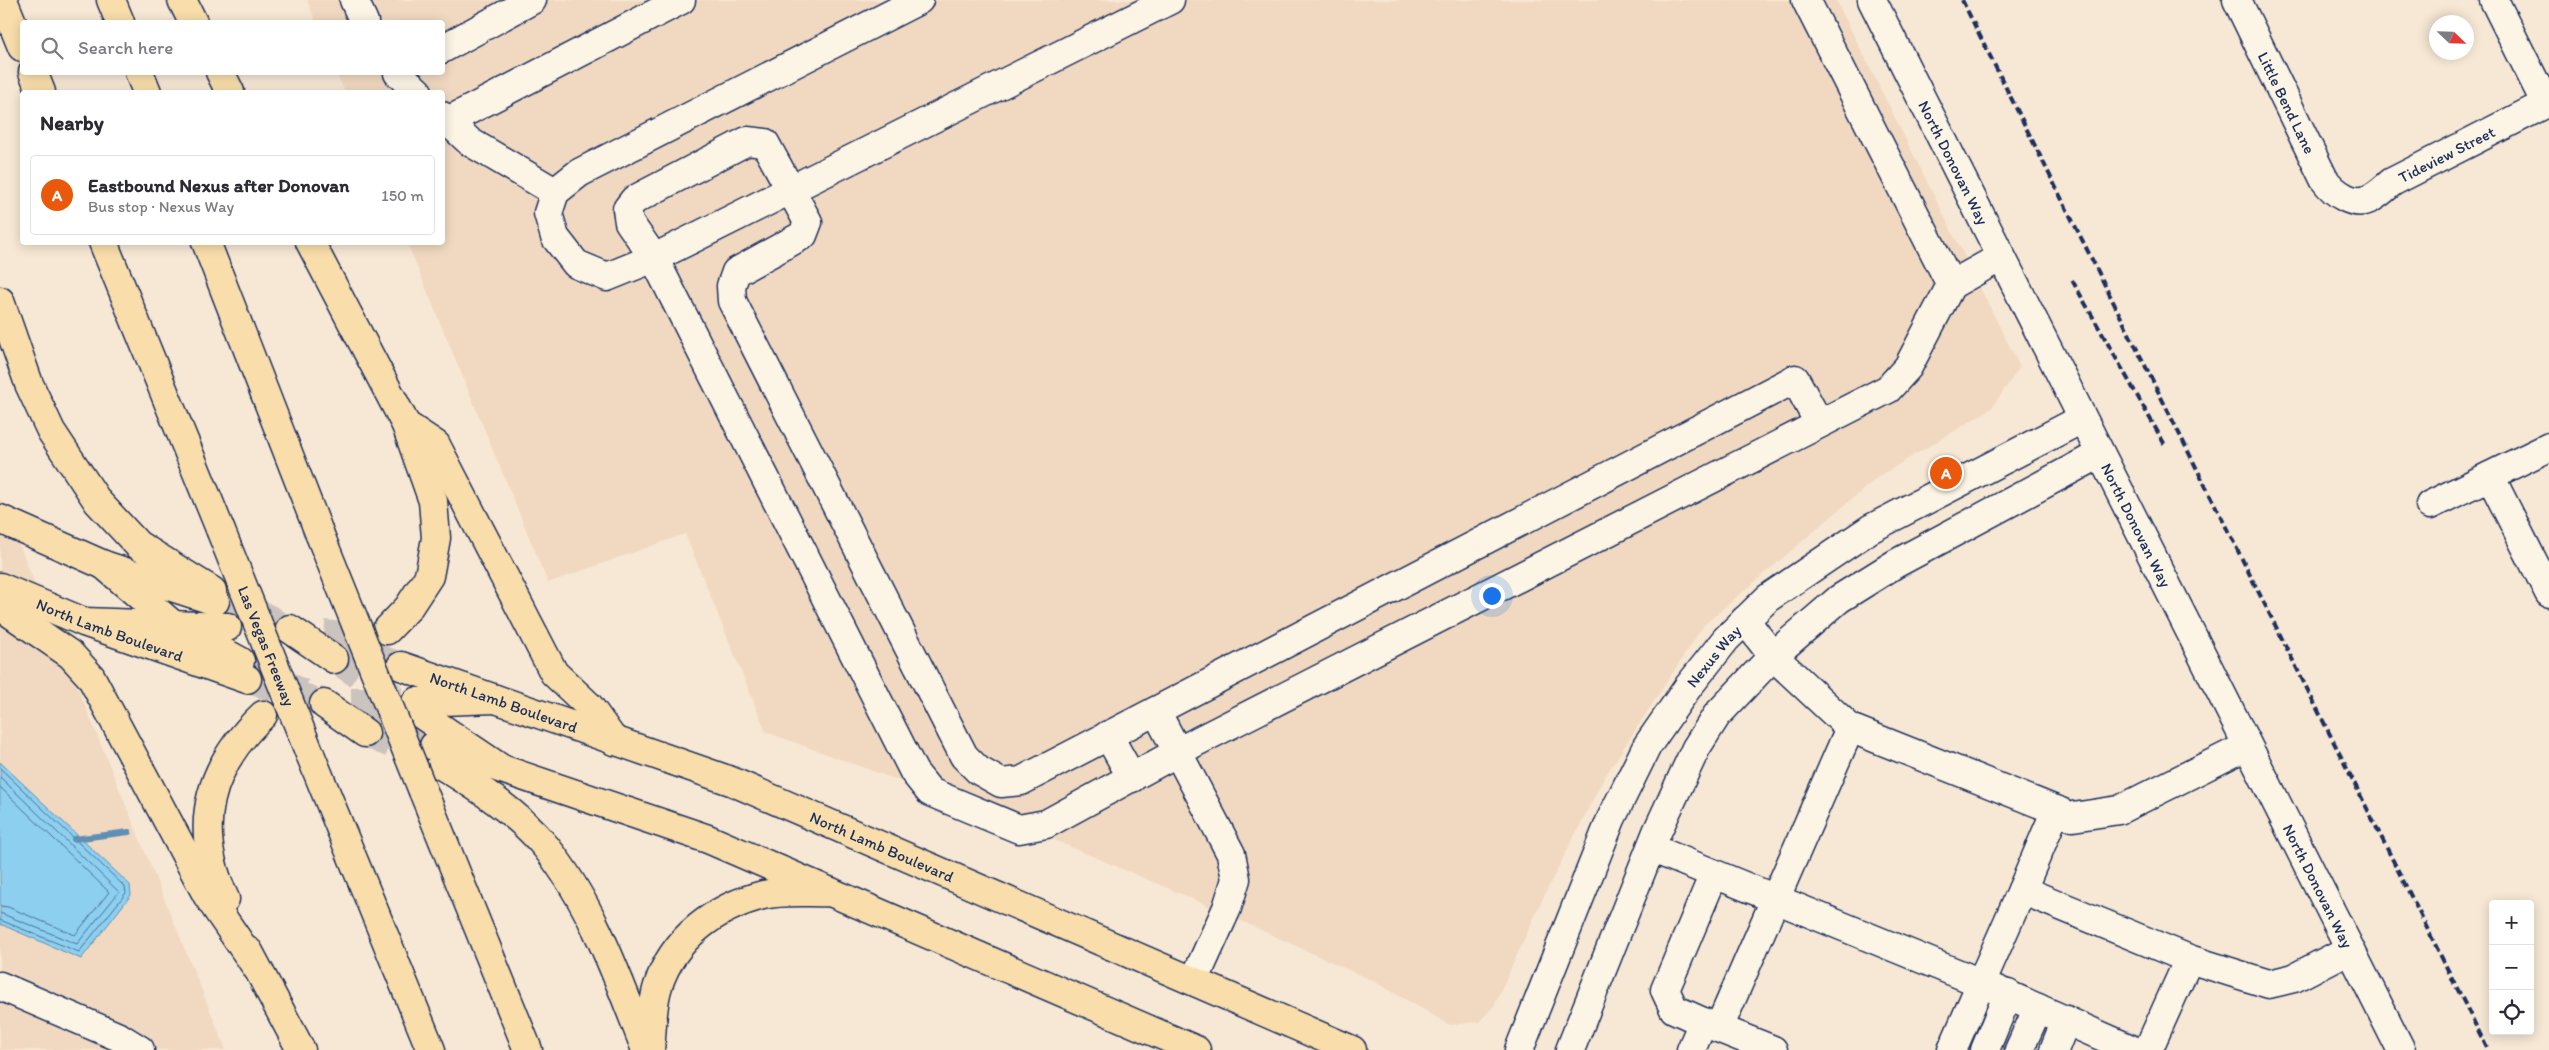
<!DOCTYPE html>
<html lang="en">
<head>
<meta charset="utf-8">
<style>
	:root { --surface:#fff; --page:#f2f2f3; --text:#2b2b33; --muted:#7c7c81; --line:#e1e1e2; --accent:#ea580c }
	body { margin:0; font-family:Itim,sans-serif; background:var(--page); color:var(--text) }
	.controls { position:absolute; right:15px; bottom:15px; display:grid; overflow:hidden; border-radius:5px; box-shadow:0 2px 12px #0003 }
	.controls button { width:45px; height:45px; display:grid; place-items:center; padding:0; border:0; border-bottom:1px solid var(--line); background:var(--surface); color:var(--text); font:25px sans-serif }
	.compass { position:absolute; left:2429px; top:15px; width:45px; height:45px; border-radius:50%; background:var(--surface); box-shadow:0 2px 12px #0003; rotate:113deg }
	.you { position:absolute; left:1491px; top:595px; width:18px; height:18px; margin:-12px; border:4px solid #fff; border-radius:50%; background:#1a73e8; box-shadow:0 0 0 8px #1a73e833 }
	.badge { display:grid; place-items:center; width:32px; height:32px; border-radius:50%; background:var(--accent); color:#fff; font-size:16px; font-weight:700 }
	.pin { position:absolute; translate:-50% -50%; border:2px solid #fff; box-shadow:0 1px 5px #0006 }
	.list { margin:0; padding:0; list-style:none }
	h2 { display:flex; justify-content:space-between; align-items:center; height:65px; margin:0; padding:0 20px; font-size:21px }
	h2 small { font-size:16px; font-weight:400; color:var(--muted) }
	.list li { display:grid; grid-template-columns:32px 1fr auto; gap:15px; align-items:center; box-sizing:border-box; height:80px; margin:0 10px 10px; padding:0 10px; border:1px solid var(--line); border-radius:5px }
	.list b { display:block; font-size:19px; white-space:nowrap }
	.list p { margin:0; font-size:16px; white-space:nowrap; color:var(--muted) }
	.list em { font-size:16px; font-style:normal; color:var(--muted) }
	.icon { flex:none; width:28px; height:28px; fill:none; stroke:currentColor; stroke-width:2; stroke-linecap:round; stroke-linejoin:round }
	.map { position:relative; flex:none; width:2549px; height:1050px; overflow:hidden }
	.search { position:absolute; background:var(--surface); box-shadow:0 2px 12px #0003; left:20px; top:20px; width:425px; height:55px; display:flex; align-items:center; gap:12px; box-sizing:border-box; padding:0 18px; border-radius:5px; color:var(--muted); font-size:19px }
	.panel { position:absolute; background:var(--surface); box-shadow:0 2px 12px #0003; left:20px; top:90px; width:425px; height:155px; border-radius:5px }
	.map>svg:first-child { display:block }
</style>
</head>
<body>
<div class="map">
<svg width="2549" height="1050" viewBox="0 0 2549 1050">
	<rect width="100%" height="100%" fill="#f7e8d5"/>
	<filter id="ink" filterUnits="userSpaceOnUse"><feTurbulence type="fractalNoise" baseFrequency=".02" numOctaves="2"/><feDisplacementMap in="SourceGraphic" scale="10" xChannelSelector="R" yChannelSelector="G"/><feConvolveMatrix kernelMatrix="1 2 1 2 8 2 1 2 1" color-interpolation-filters="sRGB"/></filter>
	<g filter="url(#ink)">
		<g fill="#f1d9c1">
			<polygon points="307,0 1836,0 2020,367 1991,409 1878,477 1704,625 1604,778 1543,898 1494,1006 1479,1022 1450,1025 1375,982 1186,896 1014,823 766,732 685,534 548,583 407,243 442,242 442,92 345,92 336,73 442,72 442,22 316,22"/>
			<polygon points="0,498 221,1037 226,1050 0,1050"/>
		</g>
		<polygon fill="#8dcfef" stroke="#5f8fb5" points="0,762 130,885 131,895 81,959 0,924"/>
		<g fill="none" stroke-linecap="round" stroke-linejoin="round">
			<g stroke="#496f98" stroke-width="1">
				<polyline points="0,768 125,887 126,893 79,952 0,920"/>
				<polyline points="0,777 119,892 77,944 0,913"/>
				<polyline points="0,787 109,892 75,935 8,907 0,906"/>
			</g>
			<polyline stroke="#5f8fb5" stroke-width="6" points="74,839 129,832"/>
			<g stroke="#cbc3bd" stroke-width="28" stroke-dasharray="28 14" stroke-linecap="butt">
				<polyline points="215,601 290,629"/>
				<polyline points="327,641 401,666"/>
				<polyline points="247,679 324,704"/>
				<polyline points="359,719 434,746"/>
			</g>
			<g stroke="#cbc3bd" stroke-width="28" stroke-dasharray="28 14" stroke-linecap="butt">
				<polyline points="212,591 290,629"/>
				<polyline points="324,634 372,639 381,634"/>
				<polyline points="334,659 394,697"/>
				<polyline points="240,661 324,704"/>
				<polyline points="351,701 402,701"/>
				<polyline points="365,733 441,765"/>
			</g>
			<defs>
				<g id="minor">
					<polyline points="354,0 364,22"/>
					<polyline points="919,0 579,173 555,192 548,213 555,237 576,264 607,277 654,258 1170,0"/>
					<polyline points="1806,0 1951,285 1908,367 1888,389 1198,741 1046,824 1019,829 930,792 914,772 654,258 629,222 627,209 634,200 747,141 765,143 808,222 803,235 736,272 731,286 732,301 964,756 978,770 1001,783 1021,781 1795,379 1819,423"/>
					<path id="s1" d="M1872,0l529,1050"/>
					<path id="s2" d="M2237,0l87,179c10,14 31,30 49,18 7,-4 13,-10 19,-15l157,-80"/>
					<polyline points="2494,0 2546,104"/>
					<polyline points="442,49 532,0"/>
					<polyline points="398,73 418,92"/>
					<polyline points="442,116 470,142 555,192"/>
					<polyline points="448,121 681,0"/>
					<polyline points="1951,285 2001,257"/>
					<polyline points="2490,476 2549,593"/>
					<polyline points="2430,505 2549,447"/>
					<polyline points="1745,620 1773,656 1850,728 2073,817 2119,810 2247,746"/>
					<polyline points="1156,711 1231,854 1236,879 1227,908 1194,981"/>
					<polyline points="1108,735 1132,778"/>
					<polyline points="2056,810 2022,890 2189,959"/>
					<polyline points="1651,848 1981,983 1952,1050"/>
					<polyline points="2022,890 1981,983 2133,1050"/>
					<polyline points="0,986 119,1037 140,1050"/>
					<polyline points="1703,1022 1674,1009 1665,990 1714,874"/>
					<polyline points="1719,1028 1850,728"/>
					<path id="s3" d="M1519,1050l92,-231 36,-73 41,-59 38,-48 42,-41 102,-69 212,-110"/>
					<polyline points="1570,1050 1657,832 1696,748 1717,715 1773,656 1839,599 1895,564 2100,454"/>
					<polyline points="1691,1050 1703,1022 1773,1050"/>
					<polyline points="1985,1050 2008,994"/>
					<polyline points="2019,1050 2038,1008"/>
					<polyline points="2054,1050 2066,1020"/>
					<polyline points="2148,1050 2189,959 2269,984 2294,978 2350,949"/>
				</g>
				<g id="major">
					<polyline points="0,519 104,565 215,601"/>
					<path id="s4" d="M0,587l84,35 163,57"/>
					<path id="s5" d="M401,666l330,115 621,269"/>
					<polyline points="434,746 708,839 1196,1050"/>
				</g>
				<g id="highway">
					<polyline points="3,0 22,47"/>
					<polyline points="111,0 120,22"/>
					<polyline points="182,0 193,22"/>
					<polyline points="33,72 41,92"/>
					<polyline points="139,72 147,92"/>
					<polyline points="220,72 230,92"/>
					<polyline points="103,242 220,529"/>
					<polyline points="206,242 320,535"/>
					<polyline points="310,242 406,425 433,501 436,538 429,576 408,608 387,630"/>
					<polyline points="0,301 29,384 51,431 98,502 138,545 212,591"/>
					<polyline points="406,425 436,445 554,673 589,706 614,741"/>
					<polyline points="104,565 172,624 240,661"/>
					<polyline points="0,606 71,655 91,677 207,895 257,968"/>
					<polyline points="84,622 227,627"/>
					<polyline points="290,629 334,659"/>
					<polyline points="416,702 495,699"/>
					<polyline points="324,704 365,733"/>
					<polyline points="422,715 502,769"/>
					<polyline points="310,754 431,1050"/>
					<path d="M441,765c37,22 77,48 105,82 48,60 72,132 100,203"/>
					<polyline points="423,791 528,1050"/>
					<path d="M225,899c-33,-71 -18,-131 38,-184"/>
					<polyline points="249,952 301,1050"/>
					<path d="M650,1050c2,-19 2,-47 8,-64 15,-48 58,-79 105,-91 21,-5 47,-2 68,-3"/>
				</g>
			</defs>
			<use href="#minor" stroke="#1b2f5e" stroke-width="31"/>
			<use href="#major" stroke="#1b2f5e" stroke-width="31"/>
			<use href="#highway" stroke="#1b2f5e" stroke-width="31"/>
			<use href="#minor" stroke="#fcf5e5" stroke-width="28"/>
			<use href="#major" stroke="#f9deab" stroke-width="28"/>
			<use href="#highway" stroke="#f9deab" stroke-width="28"/>
			<g stroke="#1b2f5e" stroke-width="4" stroke-dasharray="8 4" stroke-linecap="butt">
				<polyline points="1962,0 2488,1050"/>
				<polyline points="2072,280 2165,445"/>
			</g>
			<defs>
				<g id="highway-bridge">
					<path id="s6" d="M220,529l90,225"/>
					<polyline points="320,535 423,791"/>
				</g>
			</defs>
			<use href="#highway-bridge" stroke="#1b2f5e" stroke-width="31" stroke-linecap="butt"/>
			<use href="#highway-bridge" stroke="#f9deab" stroke-width="28"/>
		</g>
	</g>
	<g text-anchor="middle" stroke-width="4" stroke-linejoin="round" paint-order="stroke">
		<g font-size="16" fill="#1b2f5e" stroke="#fcf5e5">
			<text dy="6" stroke="none"><textPath href="#s2" startOffset="114">Little Bend Lane</textPath></text>
			<text dy="6" stroke="none"><textPath href="#s2" startOffset="342">Tideview Street</textPath></text>
			<text dy="6" stroke="none"><textPath href="#s1" startOffset="182">North Donovan Way</textPath></text>
			<text dy="6" stroke="none"><textPath href="#s1" startOffset="588">North Donovan Way</textPath></text>
			<text dy="6" stroke="none"><textPath href="#s4" startOffset="118">North Lamb Boulevard</textPath></text>
			<text dy="6" stroke="none"><textPath href="#s6" startOffset="126">Las Vegas Freeway</textPath></text>
			<text dy="6" stroke="none"><textPath href="#s3" startOffset="442">Nexus Way</textPath></text>
			<text dy="6" stroke="none"><textPath href="#s5" startOffset="109">North Lamb Boulevard</textPath></text>
			<text dy="6" stroke="none"><textPath href="#s5" startOffset="514">North Lamb Boulevard</textPath></text>
			<text dy="6" stroke="none"><textPath href="#s1" startOffset="992">North Donovan Way</textPath></text>
		</g>
	</g>
</svg>
<div class="controls">
<button>+</button>
<button>−</button>
<button><svg class="icon" aria-label="locate" viewBox="0 0 24 24"><circle cx="12" cy="12" r="6"/><path d="M12 2v4M12 18v4M2 12h4M18 12h4"/></svg></button>
</div>
<svg class="compass" viewBox="-18 -18 36 36"><path d="M0-13l5 13h-10z" fill="#e53935"/><path d="M0 13l5-13h-10z" fill="#7c7c81"/></svg>
<div class="you"></div>
<div class="pin badge" style="left:1946px;top:473px">A</div>
<div class="search"><svg class="icon" aria-label="search" viewBox="0 0 24 24"><circle cx="10" cy="10" r="6"/><path d="M15 15l6 6"/></svg>Search here</div>
<section class="panel">
<h2>Nearby<small></small></h2>
<ul class="list">
<li><span class="badge">A</span><div><b>Eastbound Nexus after Donovan</b><p>Bus stop · Nexus Way</p></div><em>150 m</em></li>
</ul>
</section>
</div>
</body>
</html>
